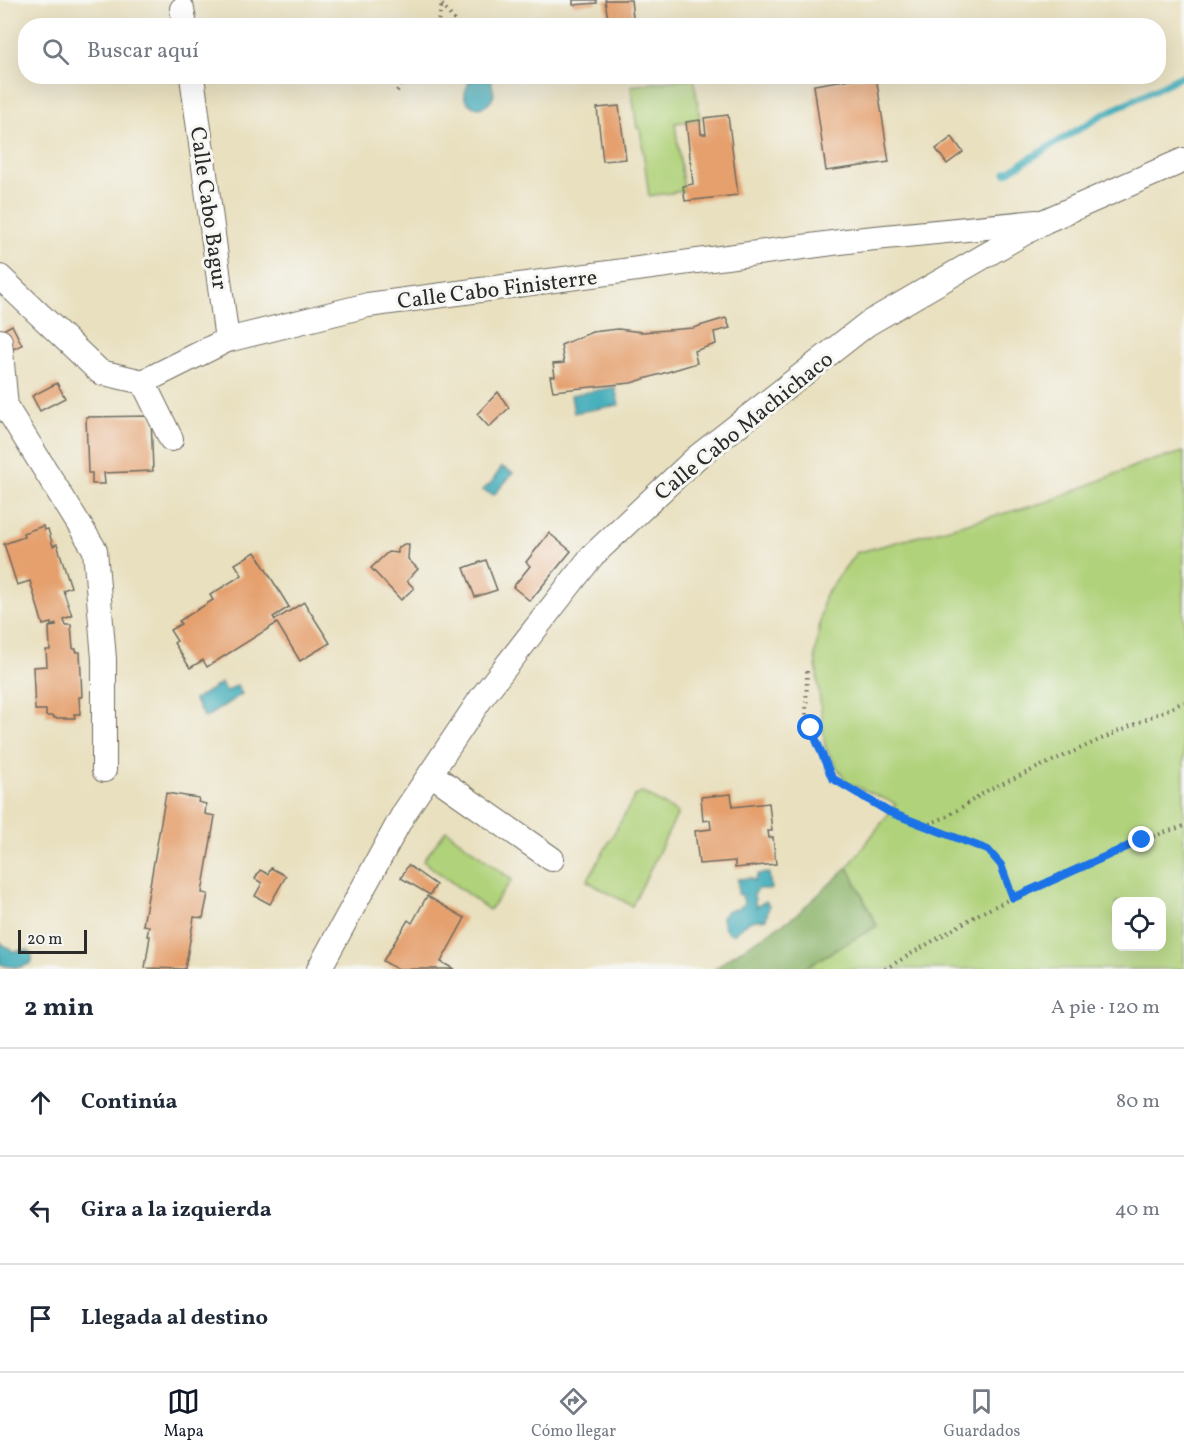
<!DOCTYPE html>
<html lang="es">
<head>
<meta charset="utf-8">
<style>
	:root { --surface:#fff; --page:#f2f2f3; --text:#1f2937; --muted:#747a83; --line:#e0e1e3; --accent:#111827 }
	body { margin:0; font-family:Vollkorn,serif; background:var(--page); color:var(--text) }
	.controls { position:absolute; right:18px; bottom:18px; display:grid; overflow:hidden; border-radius:12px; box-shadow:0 6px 24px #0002 }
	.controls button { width:54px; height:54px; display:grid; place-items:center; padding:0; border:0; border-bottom:2px solid var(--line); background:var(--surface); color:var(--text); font:30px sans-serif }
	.scale { position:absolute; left:18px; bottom:15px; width:69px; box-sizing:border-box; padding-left:6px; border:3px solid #2b2b2b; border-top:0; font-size:16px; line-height:21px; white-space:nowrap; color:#2b2b2b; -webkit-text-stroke:4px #f6f6f2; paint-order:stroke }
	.stop { position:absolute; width:18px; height:18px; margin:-14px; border:4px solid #1a73e8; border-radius:50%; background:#fff }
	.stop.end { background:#1a73e8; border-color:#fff; box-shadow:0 2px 6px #0008 }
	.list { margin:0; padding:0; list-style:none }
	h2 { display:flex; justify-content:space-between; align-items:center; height:78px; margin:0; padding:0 24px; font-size:26px }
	h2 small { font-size:20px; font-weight:400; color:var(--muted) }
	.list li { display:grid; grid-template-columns:39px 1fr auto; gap:18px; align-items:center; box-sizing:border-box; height:108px; padding:0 24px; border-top:2px solid var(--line) }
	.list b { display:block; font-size:22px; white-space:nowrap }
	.list em { font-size:20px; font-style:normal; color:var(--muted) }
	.icon { flex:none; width:33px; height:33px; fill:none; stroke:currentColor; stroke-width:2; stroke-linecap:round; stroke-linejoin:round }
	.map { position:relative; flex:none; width:1184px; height:969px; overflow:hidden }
	.search { position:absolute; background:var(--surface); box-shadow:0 6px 24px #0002; left:18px; right:18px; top:18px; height:66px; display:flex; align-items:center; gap:15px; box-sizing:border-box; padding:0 21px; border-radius:24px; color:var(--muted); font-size:22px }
	.sheet { height:402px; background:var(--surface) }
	nav { display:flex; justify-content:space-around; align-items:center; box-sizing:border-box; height:84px; border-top:2px solid var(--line); background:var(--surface); font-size:16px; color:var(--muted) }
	nav a { display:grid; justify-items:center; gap:3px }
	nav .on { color:var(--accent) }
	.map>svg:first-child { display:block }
</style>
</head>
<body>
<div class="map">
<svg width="1184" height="969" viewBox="0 0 1184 969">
	<rect width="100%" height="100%" fill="#f6f6f2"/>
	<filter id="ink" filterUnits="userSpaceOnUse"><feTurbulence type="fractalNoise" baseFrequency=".0167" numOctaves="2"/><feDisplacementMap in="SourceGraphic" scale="12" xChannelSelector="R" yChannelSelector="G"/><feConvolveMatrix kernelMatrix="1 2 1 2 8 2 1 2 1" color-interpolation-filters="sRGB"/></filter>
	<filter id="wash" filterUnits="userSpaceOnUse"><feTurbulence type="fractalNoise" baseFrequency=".008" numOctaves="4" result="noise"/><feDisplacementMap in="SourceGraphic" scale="24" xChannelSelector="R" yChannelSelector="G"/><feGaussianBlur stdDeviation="1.35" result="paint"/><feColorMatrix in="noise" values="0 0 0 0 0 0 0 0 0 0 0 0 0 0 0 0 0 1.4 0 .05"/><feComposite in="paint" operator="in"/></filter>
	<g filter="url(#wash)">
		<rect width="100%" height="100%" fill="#e9e0bf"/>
		<g fill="#b0d27a" stroke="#6e7e52" stroke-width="1.5" fill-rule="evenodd">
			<polygon points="694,78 700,120 675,123 684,191 649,196 640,128 637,128 631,86"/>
			<path d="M1184,452v517h-378l3,-4 68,-39 -29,-59 48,-63 -50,-22 -21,-35 -10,-92 9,-59 32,-43 194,-52 92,-38zM1116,902h46v44h-46z"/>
			<polygon points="642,792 678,813 632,906 587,881 635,796"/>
			<polygon points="446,830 512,880 489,910 423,861"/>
		</g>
		<polygon fill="#8cb46a" stroke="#5c704a" stroke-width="1.5" points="848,867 877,926 809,965 806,969 715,969 730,957 795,916"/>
		<g fill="#3aaab8" stroke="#326a72" stroke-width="1.5">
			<path d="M470,77h20l1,2 3,16c-6,15 -20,17 -29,4 -2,-11 6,-15 5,-22z"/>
			<polygon points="615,387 619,405 574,413 571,395"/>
			<polygon points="502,467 513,473 494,495 482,490 491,483"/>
			<polygon points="221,683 226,692 237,685 242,694 205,718 194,700"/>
			<path d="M769,873l2,16h-13l-4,6 2,12 10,-6 3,5 -3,13c-8,2 -14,0 -21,5 -5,3 -7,7 -12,10 -9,-2 -10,-9 -11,-17l6,-7 10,-1 6,-6 -2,-8 -4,-1v-15l13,-1 3,3 4,-7z"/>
			<path d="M0,942l12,9 16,-1 4,5v7c-8,7 -22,6 -32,2z"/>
		</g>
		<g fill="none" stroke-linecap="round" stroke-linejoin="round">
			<polyline stroke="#3aaab8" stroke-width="7" points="1006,173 1099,117 1184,75"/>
		</g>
		<g id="blocks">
			<g fill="#e5a06e">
				<polygon points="573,0 596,0 597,3 573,5"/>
				<polygon points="605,0 631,0 634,26 609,26"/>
				<polygon points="869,76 876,76 889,162 826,171 814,85"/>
				<polygon points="619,106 626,159 603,161 597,108"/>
				<polygon points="728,115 738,195 685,201 683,186 693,184 686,122 700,120 701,134 706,134 704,118"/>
				<polygon points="952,137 963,152 947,164 936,149"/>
				<polygon points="726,318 730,328 714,332 716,344 694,351 697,363 631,383 553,391 550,376 555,376 553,364 564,363 561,345 592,332 618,329 642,332 693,328"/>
				<polygon points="12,325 22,345 13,349 3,330"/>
				<polygon points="57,383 65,398 40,411 32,396"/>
				<polygon points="498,392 509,408 489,427 477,414"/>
				<polygon points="151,416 153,471 104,473 105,484 92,484 92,473 88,473 86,417"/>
				<polygon points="43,526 44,530 48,529 53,546 57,544 71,587 63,590 72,616 63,619 65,625 71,625 73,649 76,649 76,652 80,652 82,697 79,697 80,714 74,714 75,718 54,718 54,716 46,716 46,710 35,710 33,667 47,666 46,650 50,650 49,627 56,626 56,624 51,626 51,623 43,625 30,581 17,585 4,544 24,537 23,533"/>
				<polygon points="549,533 571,551 530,601 513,587 530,566 526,562"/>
				<polygon points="404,544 409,544 408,559 418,569 407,581 414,588 401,600 371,568 388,552 398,553 398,548"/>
				<polygon points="255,552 289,607 273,617 275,620 304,602 330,643 300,661 277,623 207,667 203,660 190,668 174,643 177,641 170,630 181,624 179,621 213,600 210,595 242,575 235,564"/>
				<polygon points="486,560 497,590 475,597 464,568"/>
				<polygon points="166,793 199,798 198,802 206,804 205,814 215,816 202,893 208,894 203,918 194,917 185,969 145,968 150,936 147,936 149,926 143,925"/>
				<polygon points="731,794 733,807 769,803 772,831 768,831 769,838 773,837 776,864 735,868 735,861 699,864 695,831 711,829 710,820 703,821 701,797"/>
				<polygon points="408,865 436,885 430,895 401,878"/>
				<polygon points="271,868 286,876 270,904 255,896 262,883 255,879 260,870 268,874"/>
				<polygon points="427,896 465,918 441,962 454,969 397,969 383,961 408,920 412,923"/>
			</g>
		</g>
	</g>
	<g filter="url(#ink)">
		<use href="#blocks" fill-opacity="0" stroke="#6e6a5f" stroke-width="1.5"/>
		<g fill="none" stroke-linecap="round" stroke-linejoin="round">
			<defs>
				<g id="minor">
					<polyline points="182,9 185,26"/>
					<polyline points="192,76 227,340"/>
					<polyline points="0,277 100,372 143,382 227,340 368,305 855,240 1037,222"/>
					<polyline points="0,341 6,407 95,550 104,659 104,770"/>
					<polyline points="143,382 171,439"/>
					<polyline points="431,774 552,859"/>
					<polyline points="319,969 404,813 482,697 592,556 696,458 867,324 1045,221 1184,160"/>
				</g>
			</defs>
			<use href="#minor" stroke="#6e6a5f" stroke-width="26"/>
			<g stroke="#6e6a5f" stroke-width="4" stroke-dasharray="1.5 4.5" stroke-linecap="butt">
				<polyline points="442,5 459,26"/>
				<polyline points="437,26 443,0"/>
				<polyline points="397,91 408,76"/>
				<polyline points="807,671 806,718 832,778 889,812 988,850 1001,865 1013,898"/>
				<polyline points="924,826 946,817 990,789 1184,702"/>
				<polyline points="885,969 979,914 1060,875 1099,861 1142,840 1184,826"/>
			</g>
			<use href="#minor" stroke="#fff" stroke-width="24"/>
		</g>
	</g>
	<g fill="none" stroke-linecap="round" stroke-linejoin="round" filter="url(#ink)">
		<polyline stroke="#1a73e8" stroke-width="8" points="811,728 832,778 889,812 988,850 1001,865 1013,898 1142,840"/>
	</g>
	<g text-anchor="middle" stroke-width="6" stroke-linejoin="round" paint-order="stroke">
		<g font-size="22" fill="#2b2b2b" stroke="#f6f6f2">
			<text transform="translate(210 208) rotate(82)" y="8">Calle Cabo Bagur</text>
			<text transform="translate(497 288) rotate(-7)" y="8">Calle Cabo Finisterre</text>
			<text transform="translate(743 425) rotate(-39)" y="8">Calle Cabo Machichaco</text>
		</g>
	</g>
</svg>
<div class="controls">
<button><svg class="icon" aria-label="locate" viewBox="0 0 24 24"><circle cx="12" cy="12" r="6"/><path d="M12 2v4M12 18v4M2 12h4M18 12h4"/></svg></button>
</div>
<div class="scale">20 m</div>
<div class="stop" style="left:811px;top:728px"></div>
<div class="stop end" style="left:1142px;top:840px"></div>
<div class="search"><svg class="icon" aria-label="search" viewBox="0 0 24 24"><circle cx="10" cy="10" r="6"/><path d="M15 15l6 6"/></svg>Buscar aquí</div>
</div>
<section class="sheet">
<h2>2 min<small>A pie · 120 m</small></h2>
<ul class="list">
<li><svg class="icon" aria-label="ahead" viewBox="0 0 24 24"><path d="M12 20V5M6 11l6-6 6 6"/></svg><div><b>Continúa</b></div><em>80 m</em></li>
<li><svg class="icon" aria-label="left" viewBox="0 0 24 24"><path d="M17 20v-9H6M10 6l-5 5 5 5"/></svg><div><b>Gira a la izquierda</b></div><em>40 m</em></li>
<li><svg class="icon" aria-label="arrive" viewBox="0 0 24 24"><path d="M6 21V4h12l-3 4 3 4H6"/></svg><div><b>Llegada al destino</b></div></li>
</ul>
</section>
<nav>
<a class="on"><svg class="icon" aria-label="map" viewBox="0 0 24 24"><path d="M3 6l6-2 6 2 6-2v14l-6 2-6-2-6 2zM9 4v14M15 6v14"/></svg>Mapa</a>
<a><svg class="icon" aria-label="directions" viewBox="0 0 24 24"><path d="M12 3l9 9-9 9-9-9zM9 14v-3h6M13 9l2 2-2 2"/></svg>Cómo llegar</a>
<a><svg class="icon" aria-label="saved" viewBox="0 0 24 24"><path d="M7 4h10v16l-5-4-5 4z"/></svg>Guardados</a>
</nav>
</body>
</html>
